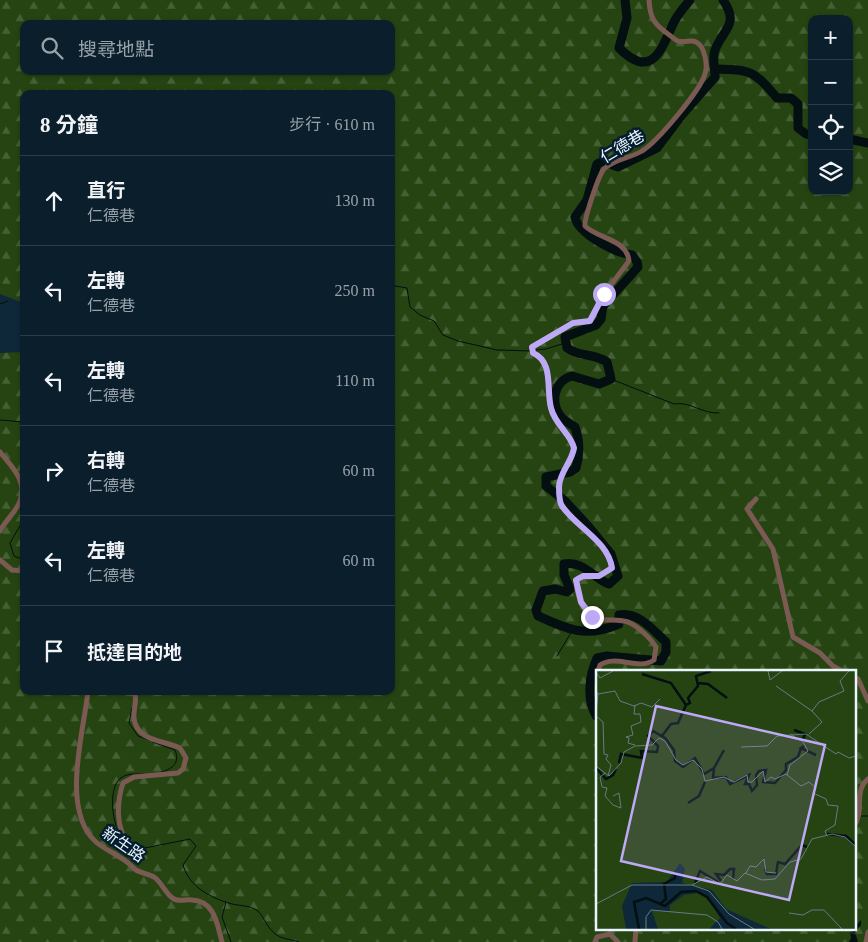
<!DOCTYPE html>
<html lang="zh-TW">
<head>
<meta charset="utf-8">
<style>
	:root { --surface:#0a1e2c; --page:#132734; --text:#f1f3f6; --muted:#99a2a9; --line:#2a3c48 }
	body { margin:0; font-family:"Times New Roman","Noto Sans TC",serif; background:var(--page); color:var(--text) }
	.controls { position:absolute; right:15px; top:15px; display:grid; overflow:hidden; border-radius:10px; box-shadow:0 1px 4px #0004 }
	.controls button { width:45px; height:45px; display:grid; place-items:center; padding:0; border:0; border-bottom:1px solid var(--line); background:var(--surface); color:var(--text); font:25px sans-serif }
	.stop { position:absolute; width:15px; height:15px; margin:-11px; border:4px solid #bda9f5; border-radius:50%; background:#fff }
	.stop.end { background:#bda9f5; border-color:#fff; box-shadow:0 1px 5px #0008 }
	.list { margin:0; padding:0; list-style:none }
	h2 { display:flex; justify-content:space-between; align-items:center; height:65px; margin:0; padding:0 20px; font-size:21px }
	h2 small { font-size:16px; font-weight:400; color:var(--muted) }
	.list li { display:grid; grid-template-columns:32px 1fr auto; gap:15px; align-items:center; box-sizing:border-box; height:90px; padding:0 20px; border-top:1px solid var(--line) }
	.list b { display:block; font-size:19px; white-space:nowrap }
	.list p { margin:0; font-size:16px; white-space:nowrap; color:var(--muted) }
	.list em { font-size:16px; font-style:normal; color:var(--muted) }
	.icon { flex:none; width:28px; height:28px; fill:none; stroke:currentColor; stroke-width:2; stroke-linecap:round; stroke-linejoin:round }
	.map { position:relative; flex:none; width:868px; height:942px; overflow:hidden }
	.search { position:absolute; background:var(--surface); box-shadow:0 1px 4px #0004; left:20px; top:20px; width:375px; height:55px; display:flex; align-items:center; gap:12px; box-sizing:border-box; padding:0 18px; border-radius:10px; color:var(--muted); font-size:19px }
	.panel { position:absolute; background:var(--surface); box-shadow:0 1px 4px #0004; left:20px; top:90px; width:375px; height:605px; border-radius:10px }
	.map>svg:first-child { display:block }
</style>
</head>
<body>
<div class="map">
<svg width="868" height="942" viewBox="0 0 868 942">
	<defs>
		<pattern id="forest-firs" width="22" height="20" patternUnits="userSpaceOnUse" patternTransform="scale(1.25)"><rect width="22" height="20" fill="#264411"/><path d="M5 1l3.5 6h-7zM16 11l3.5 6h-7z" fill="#466035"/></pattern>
		<pattern id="water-waves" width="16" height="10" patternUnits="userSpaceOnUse" patternTransform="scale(1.25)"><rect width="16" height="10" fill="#030f10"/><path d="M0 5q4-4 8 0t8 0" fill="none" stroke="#283334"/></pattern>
	</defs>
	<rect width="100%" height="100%" fill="#0e283a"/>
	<path fill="url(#forest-firs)" fill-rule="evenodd" d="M0,0h868v942h-868v-589l24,-1v339h367v-597h-367v209l-24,-9zM812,19h37v172h-37zM24,24h367v47h-367zM597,671h257v257h-257z"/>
	<polygon fill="url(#water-waves)" points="861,920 861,925 855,932 858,942 849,942 851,938 850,932"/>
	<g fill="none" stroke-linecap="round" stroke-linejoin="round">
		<g stroke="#030f10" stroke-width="1">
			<polyline points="395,286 407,288 410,307 420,315 434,321 443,335 458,341 497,350 532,351"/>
			<polyline points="0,304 8,301"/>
			<polyline points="536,350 546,349 565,343"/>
			<path d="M611,379l63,25c16,-3 28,10 45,9"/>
			<polyline points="0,420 24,422"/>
			<polyline points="24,519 10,543 14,556 19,558 24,557"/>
			<polyline points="557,656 572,631"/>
			<polyline points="132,708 129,723 138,736 149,740"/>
			<path d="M153,742l22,8c5,13 -2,19 -14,22"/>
			<polyline points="861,816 868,816"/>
			<path d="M126,843c-13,-8 -20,-55 -5,-65 6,-5 16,-4 23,-4"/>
			<path d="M130,845l15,3 45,-9 6,7 -13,19c6,22 28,33 49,39 8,2 18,1 26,7 6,6 9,16 16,22 6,6 16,6 25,9"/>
			<polyline points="226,902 222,917 231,942"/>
		</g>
		<g stroke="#030f10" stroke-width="9">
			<path d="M625,0l2,18 -8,30c34,34 43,-1 55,-26 4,-8 10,-15 16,-22"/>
			<path d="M715,69c37,1 38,1 62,29h14l7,6v24l8,6 6,1"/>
			<polyline points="849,139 868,143"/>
			<path d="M597,717c-11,-17 -8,-41 0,-59l10,-2 54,5 5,-9v-10c-13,-12 -28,-31 -47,-27v9c-33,14 -50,6 -81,-8l-2,-6 7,-19 12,-2 12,3 3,-3 -6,-14v-11c19,-4 29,14 45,20l9,-8 -7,-22 -22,-27 -24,-26 -19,-15v-9l24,-5 6,-4c4,-14 4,-27 -1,-41 -4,-3 -9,-5 -13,-9 -12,-14 -9,-37 10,-42l27,8 12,-5 -4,-17c-13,-9 -28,-5 -40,-14l-2,-11 31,-12 5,-6 2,-13 35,-39 -1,-5 -5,-7c-16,-2 -54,-21 -57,-38l12,-17 10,-36 6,-3 15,6 39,-19 24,-32 34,-39c0,-8 -3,-20 0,-27 8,-21 25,-25 8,-50"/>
		</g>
		<g stroke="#7c5a54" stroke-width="5">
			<path d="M0,452c11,14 28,29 20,49 -4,11 -15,20 -20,30"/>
			<polyline points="756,499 747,509 773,549 793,637 820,653 833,666 842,671"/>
			<polyline points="0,560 12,570 24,571"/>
			<path d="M598,671l2,-6c16,-11 38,6 54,-5l2,-13c-5,-8 -17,-20 -26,-24 -18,-9 -42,9 -51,-26 -2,-7 -4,-13 -1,-19l21,-2 13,-8c-4,-27 -36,-41 -50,-62 -3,-4 -3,-14 -3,-19 0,-14 13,-25 15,-39 -3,-14 -19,-23 -23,-40 -5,-19 3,-46 -18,-55l-1,-6 41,-24 16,-2 15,-27 25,-33c-2,-22 -31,-22 -44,-35 -1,-7 14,-52 19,-57 10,-10 27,-11 38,-18 15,-9 58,-60 63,-77 3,-8 0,-28 -9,-32 -5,-3 -12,1 -18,-1 -3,-1 -7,-5 -10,-7 -14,-10 -18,-16 -19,-34"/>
			<polyline points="854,677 858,679 868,701"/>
			<path d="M88,691c-4,40 -28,119 8,151 8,7 17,10 25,16 6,3 10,8 15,12 5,3 12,4 18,7 8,5 11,17 20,22 5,3 13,0 18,1 23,1 25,24 30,42"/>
			<path d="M854,826c11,-15 -1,-35 14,-47"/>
			<path d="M129,843c-14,-14 -12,-42 -6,-60l11,-6 44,-4 5,-4 3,-11 -6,-10c-17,-8 -44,-7 -46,-30 -1,-8 3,-16 1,-24l-5,-3"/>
			<polyline points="595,942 597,937 610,934 618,942"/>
			<polyline points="635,942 636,928"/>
			<polyline points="866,942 868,932"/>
		</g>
	</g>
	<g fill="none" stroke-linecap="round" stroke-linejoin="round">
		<path stroke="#bda9f5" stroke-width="6" d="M592,617l-11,-15 -5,-22 7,-4h16l13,-8c-4,-27 -36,-41 -50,-62 -3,-4 -3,-14 -3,-19 0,-14 13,-25 15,-39 -3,-14 -19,-23 -23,-40 -5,-19 3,-46 -18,-55l-1,-6 41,-24 17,-2 14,-27"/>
	</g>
	<g text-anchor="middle" stroke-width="5" stroke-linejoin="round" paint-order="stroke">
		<g font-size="16" fill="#e8f4fe" stroke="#041e30">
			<text transform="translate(622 146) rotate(-31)" y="6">仁德巷</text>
			<text transform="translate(124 844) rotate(35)" y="6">新生路</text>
		</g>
	</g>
	<g transform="translate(596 670)">
		<rect width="260" height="260" fill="#0e283a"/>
		<path d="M0,1h260v258h-85l-45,-20 -14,-19 -30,-7 3,-14 -5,-6 -13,19 -35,1 -10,23 4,23h-30zM101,223l10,5 13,20 -11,11h-51l-6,-18h18v-6l14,-10z" fill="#264411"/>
		<path fill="none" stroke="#030f10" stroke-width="2.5" d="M46,4l29,9 15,22M102,13l10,1 19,14M198,60l11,4 -3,8M66,66l9,-12 7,-1 8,-18 4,-2 -2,-5 10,-12 -2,-10 15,-5M208,76l-3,2 15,7M23,93l2,-9 21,4 -1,-7 16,1 1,-6 -10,-10 5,-5 12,7 9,12 1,11 8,6 12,-9 9,16 10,-6 -1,10 13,-1 4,7 19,-9 -4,9h4l3,7 5,-6 -1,-10 3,-4 7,-1 -3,12 12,1 11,-13v-6l12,-7 3,-9M0,98l10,11 7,-4 3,-6M118,98l10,-18M92,133l11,-7 6,-14M231,164l19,2 10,9M169,199l2,5h9l2,-12 7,2 17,-19 5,2M125,211l-5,-7 8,1 6,-6h4l-1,10M99,213l5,-12 18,11M64,234l6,-5 -2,-15 11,-6v-6M43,259l-5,-27 12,-4 19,8 16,-14 15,-1 11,6 20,26 9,6"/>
		<path fill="none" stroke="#657a88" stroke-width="1" d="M172,1l2,9 12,-9M0,2l4,6 13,-7M180,16l36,25 10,11 -13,12M0,20l2,4 17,-3 5,10 14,5 7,-3 11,4 8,-8M39,35l-1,9h6l1,8 -10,4 2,9 -7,2 3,1 -1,5 7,2M216,41l7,-9 25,-11 -4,-10 9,-10M0,42l2,-18M0,46l7,6 1,32 4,1 -2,4 5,6 -3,11M145,77l26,-1 10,-10 29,-2 30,20 2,-2 11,6 7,-2M0,96l13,10 12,-13 3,-11 11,-6 17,-1 7,-7 6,3 11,19 7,5 10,-5 9,9 3,12 19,-4 10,5 13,-7 1,7h4l11,-11 2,11 6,-5 4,2 11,-5 15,12 8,-4 7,6 -3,5 13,6 2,6 10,1 -3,19 -10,6 2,5M9,103l-5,4 2,10 5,1 -2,8 8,9 8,3 -2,-15 -6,3M191,105l3,-10 18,-14 -5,-9 -13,-8M150,203l4,-7 6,1 8,-8 2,13 10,1M96,215l15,-8 13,7 7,-9 10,6 8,-8 17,7 13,-1 15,-17 11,-3 11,-20 20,-5 13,3 11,10M0,234l36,-19h60l17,6 20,23 25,15M193,243l14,2 9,-5h12l18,19M50,259v-12l5,-7 56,5 11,7 4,7"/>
		<path fill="#bda9f5" fill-opacity="0.15" stroke="#bda9f5" stroke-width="2.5" d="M60,36l169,39 -36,155 -168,-39z"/>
		<rect width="260" height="260" fill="none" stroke="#e8f4fe" stroke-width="2.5"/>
	</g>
</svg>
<div class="controls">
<button>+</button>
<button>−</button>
<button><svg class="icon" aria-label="locate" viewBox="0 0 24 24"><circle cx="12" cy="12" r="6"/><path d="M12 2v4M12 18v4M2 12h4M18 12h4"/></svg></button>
<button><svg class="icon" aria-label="layers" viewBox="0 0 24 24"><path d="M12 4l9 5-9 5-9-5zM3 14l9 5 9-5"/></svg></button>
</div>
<div class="stop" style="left:604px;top:294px"></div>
<div class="stop end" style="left:592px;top:617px"></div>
<div class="search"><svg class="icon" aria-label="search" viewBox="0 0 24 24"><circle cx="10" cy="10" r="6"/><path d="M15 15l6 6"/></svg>搜尋地點</div>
<section class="panel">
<h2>8 分鐘<small>步行 · 610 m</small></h2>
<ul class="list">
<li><svg class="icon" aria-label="ahead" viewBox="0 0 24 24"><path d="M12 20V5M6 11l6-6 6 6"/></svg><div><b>直行</b><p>仁德巷</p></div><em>130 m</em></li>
<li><svg class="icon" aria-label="left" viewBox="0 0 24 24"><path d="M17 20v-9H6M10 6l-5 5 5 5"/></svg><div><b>左轉</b><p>仁德巷</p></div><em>250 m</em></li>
<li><svg class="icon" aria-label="left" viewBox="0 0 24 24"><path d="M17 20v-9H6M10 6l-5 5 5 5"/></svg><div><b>左轉</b><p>仁德巷</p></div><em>110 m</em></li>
<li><svg class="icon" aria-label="right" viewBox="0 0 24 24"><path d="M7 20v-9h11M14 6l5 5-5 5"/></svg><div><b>右轉</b><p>仁德巷</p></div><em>60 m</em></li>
<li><svg class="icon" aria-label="left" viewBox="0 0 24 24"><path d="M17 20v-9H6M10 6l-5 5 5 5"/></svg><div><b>左轉</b><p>仁德巷</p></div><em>60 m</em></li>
<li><svg class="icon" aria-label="arrive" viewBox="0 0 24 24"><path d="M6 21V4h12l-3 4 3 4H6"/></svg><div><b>抵達目的地</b></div></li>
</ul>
</section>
</div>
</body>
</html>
